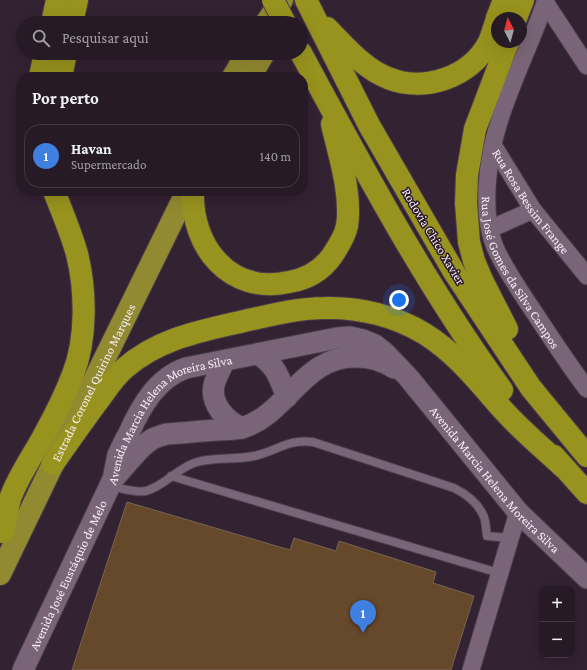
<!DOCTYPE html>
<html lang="pt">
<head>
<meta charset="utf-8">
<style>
	:root { --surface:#261a26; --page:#2e232e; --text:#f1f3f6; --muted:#a4a1a7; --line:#423843; --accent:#1a73e8 }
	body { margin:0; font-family:"Crimson Pro",serif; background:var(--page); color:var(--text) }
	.controls { position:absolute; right:12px; bottom:12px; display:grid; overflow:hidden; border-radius:8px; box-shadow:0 4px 16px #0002 }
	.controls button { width:36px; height:36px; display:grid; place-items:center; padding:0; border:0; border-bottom:1px solid var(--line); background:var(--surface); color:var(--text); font:20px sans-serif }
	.compass { position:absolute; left:491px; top:12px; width:36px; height:36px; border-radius:50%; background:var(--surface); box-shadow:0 4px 16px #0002; rotate:354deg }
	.you { position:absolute; left:399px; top:300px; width:14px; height:14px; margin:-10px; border:3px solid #fff; border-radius:50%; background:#1a73e8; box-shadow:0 0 0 6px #1a73e833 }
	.badge { display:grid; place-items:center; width:26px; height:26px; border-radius:50%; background:var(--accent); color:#fff; font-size:13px; font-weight:700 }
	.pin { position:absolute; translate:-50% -33px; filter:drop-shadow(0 1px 2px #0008) }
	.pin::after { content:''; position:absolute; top:21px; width:14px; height:12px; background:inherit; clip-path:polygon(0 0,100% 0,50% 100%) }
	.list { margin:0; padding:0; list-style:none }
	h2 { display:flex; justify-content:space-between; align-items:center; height:52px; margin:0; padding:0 16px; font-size:17px }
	h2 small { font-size:13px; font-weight:400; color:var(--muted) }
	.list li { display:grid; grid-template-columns:26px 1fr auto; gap:12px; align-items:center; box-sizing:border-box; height:64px; margin:0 8px 8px; padding:0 8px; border:1px solid var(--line); border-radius:16px }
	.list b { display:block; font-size:15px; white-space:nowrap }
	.list p { margin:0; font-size:13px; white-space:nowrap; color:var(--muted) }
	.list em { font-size:13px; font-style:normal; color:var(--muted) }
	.icon { flex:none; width:22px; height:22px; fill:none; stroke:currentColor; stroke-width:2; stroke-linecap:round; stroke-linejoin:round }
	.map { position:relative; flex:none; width:587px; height:670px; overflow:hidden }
	.search { position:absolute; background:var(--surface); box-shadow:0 4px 16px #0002; left:16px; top:16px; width:292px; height:44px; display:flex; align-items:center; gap:10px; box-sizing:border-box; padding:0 14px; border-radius:22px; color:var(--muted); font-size:15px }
	.panel { position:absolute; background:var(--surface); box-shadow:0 4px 16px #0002; left:16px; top:72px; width:292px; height:124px; border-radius:16px }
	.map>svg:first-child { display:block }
</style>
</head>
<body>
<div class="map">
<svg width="587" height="670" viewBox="0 0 587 670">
	<rect width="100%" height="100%" fill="#332232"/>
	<polygon fill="#66482b" stroke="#786453" points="127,502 290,550 294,538 336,551 339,541 436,572 433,583 474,596 451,670 72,670"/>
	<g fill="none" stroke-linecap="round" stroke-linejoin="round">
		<defs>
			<g id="service">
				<polyline points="171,476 499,573"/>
				<path d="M110,486c11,2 25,7 36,5 19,-5 32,-24 51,-29 18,-5 39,-2 57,-6 24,-5 32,-17 59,-14l141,46c12,6 25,16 30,29 2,6 2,13 3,19l22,2"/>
			</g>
			<g id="minor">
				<path id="s1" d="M546,0c-14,41 -34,80 -47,122 -11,34 -19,90 -4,125 10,23 25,44 39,65 17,26 34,52 53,77"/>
				<polyline points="545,2 587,66"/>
				<path id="s2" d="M493,145l40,65 54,66"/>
				<polyline points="490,229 533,210"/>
				<polyline points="471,670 518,512"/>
			</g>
			<g id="tertiary">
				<path d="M258,354c19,12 21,24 29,43"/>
				<path d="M224,361c-3,8 -8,16 -10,24 -4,19 12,36 28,43"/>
				<path d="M115,477c10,-10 24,-30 36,-37 4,-3 10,-4 15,-6 17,-1 35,-3 52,-4 8,-1 17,0 24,-2 46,-14 61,-73 115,-71 13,0 26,4 37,11"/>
				<path id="s3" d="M23,670l90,-191c2,-8 3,-16 5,-24 3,-7 7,-15 11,-22 12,-27 28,-55 57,-65l151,-30 13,-1 13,3 12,5 10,8 23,24 110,135 69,66"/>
			</g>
			<g id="trunk">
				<polyline points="266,23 282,0"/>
				<polyline points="233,77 247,53"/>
				<polyline points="250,77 264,53"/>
				<path id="s4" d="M0,574l53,-110 134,-273"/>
			</g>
			<g id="motorway">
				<polyline points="306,0 369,125 454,272 531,388 587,456"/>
				<polyline points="497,18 504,0"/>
				<polyline points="516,18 523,0"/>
				<polyline points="52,23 57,0"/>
				<polyline points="72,23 77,0"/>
				<path d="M327,28c18,18 37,41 61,50 36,15 83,-1 101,-36 3,-7 5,-15 8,-23"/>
				<path d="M301,53c62,115 124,231 201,337"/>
				<polyline points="40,77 45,53"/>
				<polyline points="61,77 66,53"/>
				<path d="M193,191c-2,56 37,104 96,91 18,-3 33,-12 43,-26 6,-9 13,-20 15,-30 5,-32 -8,-71 -15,-102"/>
				<polyline points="507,329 482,280 474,261 469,242 466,203 467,175 475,129 508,42"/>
				<polyline points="554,456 587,493"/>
				<path d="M53,464c14,-20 28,-40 42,-59 10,-13 18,-27 30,-37 34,-30 77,-37 119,-47 27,-6 54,-13 81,-13 34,-1 71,8 100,26 32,20 54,49 79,77 18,20 40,38 59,56"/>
				<path d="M3,532c2,-11 4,-22 7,-33 8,-23 23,-43 34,-64 10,-18 22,-42 29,-61 14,-35 13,-84 4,-120 -6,-22 -15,-42 -23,-63"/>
			</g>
		</defs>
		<use href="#service" stroke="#4b3d4b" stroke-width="10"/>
		<use href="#minor" stroke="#4b3d4b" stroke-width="19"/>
		<use href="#tertiary" stroke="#4b3d4b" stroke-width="23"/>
		<use href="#trunk" stroke="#4b3d4b" stroke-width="24"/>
		<use href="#motorway" stroke="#4b3d4b" stroke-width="24"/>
		<use href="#service" stroke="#796577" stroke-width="8"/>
		<use href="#minor" stroke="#796577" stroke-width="17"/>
		<use href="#tertiary" stroke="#796577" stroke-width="21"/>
		<use href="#trunk" stroke="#928a30" stroke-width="22"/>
		<use href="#motorway" stroke="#98931e" stroke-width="22"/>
		<defs>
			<polyline id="motorway-bridge" points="273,0 285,23"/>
		</defs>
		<use href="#motorway-bridge" stroke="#4b3d4b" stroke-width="24" stroke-linecap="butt"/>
		<use href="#motorway-bridge" stroke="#98931e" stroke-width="22"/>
	</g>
	<g text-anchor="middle" stroke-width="3" stroke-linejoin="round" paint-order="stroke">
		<g font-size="13" fill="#f9edf8" stroke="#291928">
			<text dy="5" stroke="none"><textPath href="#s2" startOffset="68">Rua Rosa Bessim Frange</textPath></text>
			<text transform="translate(434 236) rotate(59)" y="5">Rodovia Chico Xavier</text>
			<text dy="5" stroke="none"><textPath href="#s1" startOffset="291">Rua José Gomes da Silva Campos</textPath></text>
			<text dy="5" stroke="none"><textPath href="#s4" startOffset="213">Estrada Coronel Quirino Marques</textPath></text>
			<text dy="5" stroke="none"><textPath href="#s3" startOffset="301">Avenida Marcia Helena Moreira Silva</textPath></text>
			<text dy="5" stroke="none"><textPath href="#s3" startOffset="723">Avenida Marcia Helena Moreira Silva</textPath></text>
			<text dy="5" stroke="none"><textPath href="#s3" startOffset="105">Avenida José Eustáquio de Melo</textPath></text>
		</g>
	</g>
</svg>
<div class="controls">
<button>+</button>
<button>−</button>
</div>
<svg class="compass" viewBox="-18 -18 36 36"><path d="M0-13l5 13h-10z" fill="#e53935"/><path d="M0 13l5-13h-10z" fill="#a4a1a7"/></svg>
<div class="you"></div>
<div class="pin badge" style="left:363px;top:633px;background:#3f7fe0">1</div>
<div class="search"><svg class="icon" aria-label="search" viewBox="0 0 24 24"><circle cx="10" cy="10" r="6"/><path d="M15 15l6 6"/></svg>Pesquisar aqui</div>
<section class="panel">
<h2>Por perto<small></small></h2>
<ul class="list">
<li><span class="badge" style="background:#3f7fe0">1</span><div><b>Havan</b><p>Supermercado</p></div><em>140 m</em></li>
</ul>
</section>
</div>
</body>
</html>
